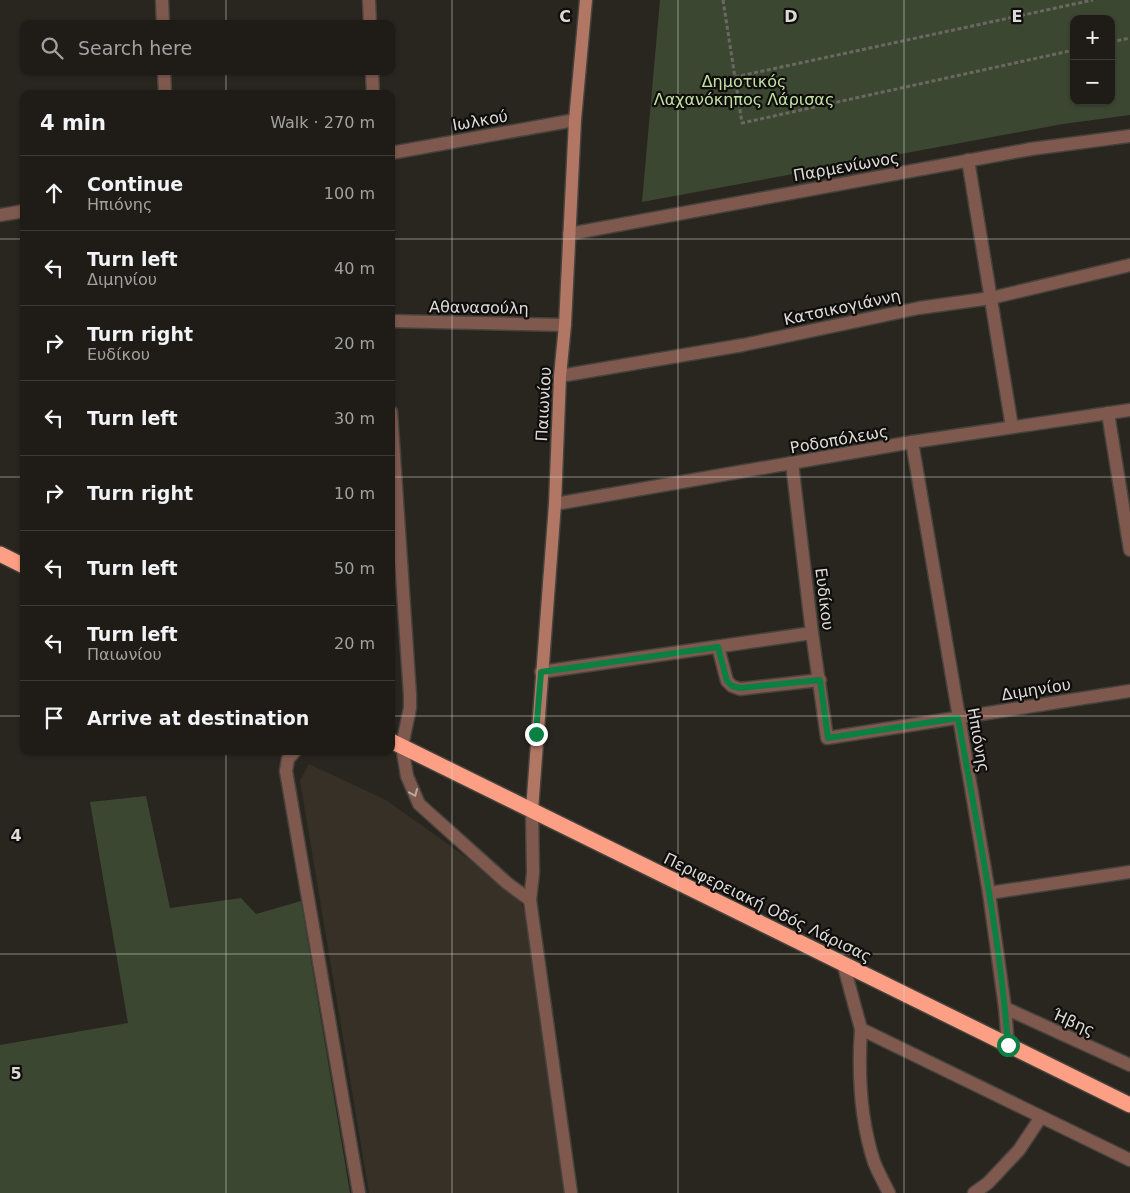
<!DOCTYPE html>
<html lang="en">
<head>
<meta charset="utf-8">
<style>
	:root { --surface:#1f1c17; --page:#2c2924; --text:#f1f3f6; --muted:#a1a1a1; --line:#3c3a36 }
	body { margin:0; font-family:"DejaVu Sans",sans-serif; background:var(--page); color:var(--text) }
	.controls { position:absolute; right:15px; top:15px; display:grid; overflow:hidden; border-radius:10px; box-shadow:0 1px 4px #0004 }
	.controls button { width:45px; height:45px; display:grid; place-items:center; padding:0; border:0; border-bottom:1px solid var(--line); background:var(--surface); color:var(--text); font:25px sans-serif }
	.stop { position:absolute; width:15px; height:15px; margin:-11px; border:4px solid #0b8043; border-radius:50%; background:#fff }
	.stop.end { background:#0b8043; border-color:#fff; box-shadow:0 1px 5px #0008 }
	.list { margin:0; padding:0; list-style:none }
	h2 { display:flex; justify-content:space-between; align-items:center; height:65px; margin:0; padding:0 20px; font-size:21px }
	h2 small { font-size:16px; font-weight:400; color:var(--muted) }
	.list li { display:grid; grid-template-columns:32px 1fr auto; gap:15px; align-items:center; box-sizing:border-box; height:75px; padding:0 20px; border-top:1px solid var(--line) }
	.list b { display:block; font-size:19px; white-space:nowrap }
	.list p { margin:0; font-size:16px; white-space:nowrap; color:var(--muted) }
	.list em { font-size:16px; font-style:normal; color:var(--muted) }
	.icon { flex:none; width:28px; height:28px; fill:none; stroke:currentColor; stroke-width:2; stroke-linecap:round; stroke-linejoin:round }
	.map { position:relative; flex:none; width:1130px; height:1193px; overflow:hidden }
	.search { position:absolute; background:var(--surface); box-shadow:0 1px 4px #0004; left:20px; top:20px; width:375px; height:55px; display:flex; align-items:center; gap:12px; box-sizing:border-box; padding:0 18px; border-radius:10px; color:var(--muted); font-size:19px }
	.panel { position:absolute; background:var(--surface); box-shadow:0 1px 4px #0004; left:20px; top:90px; width:375px; height:665px; border-radius:10px }
	.map>svg:first-child { display:block }
</style>
</head>
<body>
<div class="map">
<svg width="1130" height="1193" viewBox="0 0 1130 1193">
	<rect width="100%" height="100%" fill="#29251f"/>
	<polygon fill="#373026" points="309,764 386,800 501,882 521,903 531,928 569,1193 369,1193 300,781"/>
	<g fill="#3c4732" fill-rule="evenodd">
		<path d="M660,0h470v115l-67,9 -421,78zM1074,19h37v82h-37z"/>
		<polygon points="146,796 170,908 241,898 256,914 301,901 350,1193 0,1193 0,1045 128,1023 90,802"/>
	</g>
	<g fill="none" stroke-linecap="round" stroke-linejoin="round">
		<defs>
			<g id="lane">
				<polyline points="718,647 727,681 732,686 740,689 820,680"/>
				<polyline points="295,751 288,759 286,771 359,1193"/>
				<polyline points="843,963 861,1029 1130,1160"/>
				<path d="M861,1029c-3,44 -1,90 13,133 4,10 10,21 15,31"/>
				<polyline points="974,1193 988,1183 1019,1150 1041,1117"/>
			</g>
			<g id="street">
				<polyline points="162,0 163,24"/>
				<polyline points="369,0 370,24"/>
				<polyline points="164,71 165,94"/>
				<polyline points="372,71 373,94"/>
				<polyline points="391,153 575,120"/>
				<polyline points="968,160 1012,427"/>
				<polyline points="0,215 24,211"/>
				<polyline points="569,234 1031,149 1130,136"/>
				<polyline points="391,321 565,325"/>
				<polyline points="560,376 743,345 919,308 991,298 1130,265"/>
				<polyline points="391,412 410,695 410,708 402,746"/>
				<polyline points="1108,413 1130,550"/>
				<polyline points="912,442 989,893 1005,1008 1008,1045"/>
				<polyline points="792,463 812,633 827,738 1130,691"/>
				<polyline points="555,504 912,442 1130,410"/>
				<polyline points="541,672 812,633"/>
				<polyline points="398,742 402,746 407,776 419,804 507,883 530,900"/>
				<polyline points="532,810 533,873 530,900 571,1193"/>
				<polyline points="989,893 1130,872"/>
				<polyline points="1005,1008 1130,1065"/>
			</g>
			<polyline id="secondary" points="532,810 555,504 560,376 565,325 575,120 586,0"/>
			<g id="highway">
				<polyline points="0,554 24,566"/>
				<polyline points="391,741 1130,1105"/>
			</g>
		</defs>
		<use href="#lane" stroke="#46423c" stroke-width="15"/>
		<use href="#street" stroke="#46423c" stroke-width="15"/>
		<use href="#secondary" stroke="#46423c" stroke-width="15"/>
		<use href="#highway" stroke="#46423c" stroke-width="18"/>
		<g stroke="#6b6862" stroke-width="3" stroke-dasharray="4 2.5" stroke-linecap="butt">
			<polyline points="723,0 742,123 1074,50"/>
			<polyline points="1111,42 1130,38"/>
			<polyline points="735,77 1093,0"/>
		</g>
		<use href="#lane" stroke="#7f594e" stroke-width="12"/>
		<use href="#street" stroke="#7f594e" stroke-width="12"/>
		<use href="#secondary" stroke="#b17664" stroke-width="12"/>
		<use href="#highway" stroke="#fc9f84" stroke-width="15"/>
	</g>
	<defs><path id="oneway-chevron" d="M-2-3.5L2.5 0L-2 3.5" fill="none" stroke-width="1.6" stroke-linecap="round" stroke-linejoin="round" transform="scale(1.25)"/></defs>
	<use stroke="#b7a7a0" href="#oneway-chevron" transform="translate(414 793) rotate(67)"/>
	<g fill="none" stroke-linecap="round" stroke-linejoin="round">
		<path stroke="#0b8043" stroke-width="6" d="M536,734l5,-62 177,-25 9,34 5,5 8,2 80,-8 8,58 130,-20c19,108 42,217 50,327"/>
	</g>
	<path fill="none" stroke="#dddbd7" stroke-width="1" stroke-opacity="0.55" d="M226,0v24M452,0v1193M678,0v1193M904,0v1193M226,71v23M0,239h24M391,239h739M0,477h24M391,477h739M0,716h24M391,716h739M226,751v442M0,954h1130"/>
	<g text-anchor="middle" stroke-width="4.5" stroke-linejoin="round" paint-order="stroke">
		<g font-size="16" fill="#c2e0a3" stroke="#100e0c">
			<text x="744" y="87">Δημοτικός<tspan x="744" dy="18">Λαχανόκηπος Λάρισας</tspan></text>
		</g>
		<g font-size="16" fill="#dddbd7" stroke="#100e0c">
			<text transform="translate(480 120) rotate(-10)" y="6">Ιωλκού</text>
			<text transform="translate(846 166) rotate(-10)" y="6">Παρμενίωνος</text>
			<text transform="translate(479 307) rotate(1)" y="6">Αθανασούλη</text>
			<text transform="translate(842 307) rotate(-12)" y="6">Κατσικογιάννη</text>
			<text transform="translate(543 404) rotate(-87)" y="6">Παιωνίου</text>
			<text transform="translate(839 439) rotate(-10)" y="6">Ροδοπόλεως</text>
			<text transform="translate(825 599) rotate(83)" y="6">Ευδίκου</text>
			<text transform="translate(1036 689) rotate(-9)" y="6">Διμηνίου</text>
			<text transform="translate(979 740) rotate(80)" y="6">Ηπιόνης</text>
			<text transform="translate(768 907) rotate(26)" y="6">Περιφερειακή Οδός Λάρισας</text>
			<text transform="translate(1074 1022) rotate(24)" y="6">Ήβης</text>
		</g>
	</g>
	<g font-size="16" text-anchor="middle" font-weight="bold" fill="#dddbd7" stroke="#100e0c" stroke-width="4.5" stroke-linejoin="round" paint-order="stroke">
		<text x="565" y="22">C</text>
		<text x="791" y="22">D</text>
		<text x="1017" y="22">E</text>
		<text x="16" y="841">4</text>
		<text x="16" y="1079">5</text>
	</g>
</svg>
<div class="controls">
<button>+</button>
<button>−</button>
</div>
<div class="stop" style="left:1008px;top:1045px"></div>
<div class="stop end" style="left:536px;top:734px"></div>
<div class="search"><svg class="icon" aria-label="search" viewBox="0 0 24 24"><circle cx="10" cy="10" r="6"/><path d="M15 15l6 6"/></svg>Search here</div>
<section class="panel">
<h2>4 min<small>Walk · 270 m</small></h2>
<ul class="list">
<li><svg class="icon" aria-label="ahead" viewBox="0 0 24 24"><path d="M12 20V5M6 11l6-6 6 6"/></svg><div><b>Continue</b><p>Ηπιόνης</p></div><em>100 m</em></li>
<li><svg class="icon" aria-label="left" viewBox="0 0 24 24"><path d="M17 20v-9H6M10 6l-5 5 5 5"/></svg><div><b>Turn left</b><p>Διμηνίου</p></div><em>40 m</em></li>
<li><svg class="icon" aria-label="right" viewBox="0 0 24 24"><path d="M7 20v-9h11M14 6l5 5-5 5"/></svg><div><b>Turn right</b><p>Ευδίκου</p></div><em>20 m</em></li>
<li><svg class="icon" aria-label="left" viewBox="0 0 24 24"><path d="M17 20v-9H6M10 6l-5 5 5 5"/></svg><div><b>Turn left</b></div><em>30 m</em></li>
<li><svg class="icon" aria-label="right" viewBox="0 0 24 24"><path d="M7 20v-9h11M14 6l5 5-5 5"/></svg><div><b>Turn right</b></div><em>10 m</em></li>
<li><svg class="icon" aria-label="left" viewBox="0 0 24 24"><path d="M17 20v-9H6M10 6l-5 5 5 5"/></svg><div><b>Turn left</b></div><em>50 m</em></li>
<li><svg class="icon" aria-label="left" viewBox="0 0 24 24"><path d="M17 20v-9H6M10 6l-5 5 5 5"/></svg><div><b>Turn left</b><p>Παιωνίου</p></div><em>20 m</em></li>
<li><svg class="icon" aria-label="arrive" viewBox="0 0 24 24"><path d="M6 21V4h12l-3 4 3 4H6"/></svg><div><b>Arrive at destination</b></div></li>
</ul>
</section>
</div>
</body>
</html>
